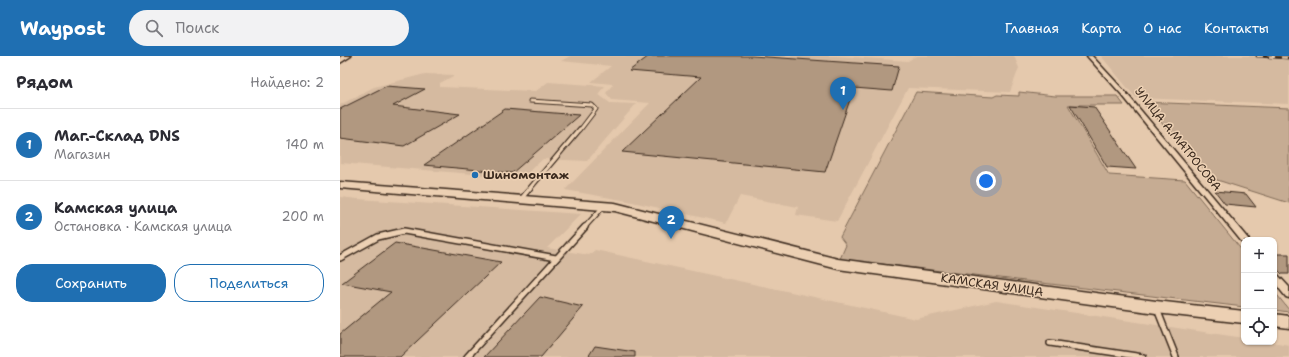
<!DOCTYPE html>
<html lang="ru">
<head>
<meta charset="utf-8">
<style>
	:root { --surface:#fff; --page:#f2f2f3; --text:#2b2b33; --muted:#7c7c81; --line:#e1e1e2; --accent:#1f6fb2 }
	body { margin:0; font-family:"Shantell Sans",sans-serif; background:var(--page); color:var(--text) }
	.controls { position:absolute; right:12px; bottom:12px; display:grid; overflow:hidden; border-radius:8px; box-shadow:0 1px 3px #0004 }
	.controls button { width:36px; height:36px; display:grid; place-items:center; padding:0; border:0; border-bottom:1px solid var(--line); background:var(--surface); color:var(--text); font:20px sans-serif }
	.you { position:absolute; left:646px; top:125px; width:14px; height:14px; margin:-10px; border:3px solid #fff; border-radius:50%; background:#1a73e8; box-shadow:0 0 0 6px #1a73e833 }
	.badge { display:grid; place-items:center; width:26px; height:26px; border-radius:50%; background:var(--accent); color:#fff; font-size:13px; font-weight:700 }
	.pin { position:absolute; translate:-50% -33px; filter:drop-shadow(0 1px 2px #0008) }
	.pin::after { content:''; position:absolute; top:21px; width:14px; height:12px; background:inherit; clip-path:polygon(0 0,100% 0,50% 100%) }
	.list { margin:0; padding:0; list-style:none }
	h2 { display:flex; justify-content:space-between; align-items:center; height:52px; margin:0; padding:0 16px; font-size:17px }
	h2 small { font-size:13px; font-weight:400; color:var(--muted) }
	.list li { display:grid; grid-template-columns:26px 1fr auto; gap:12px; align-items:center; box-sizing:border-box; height:72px; padding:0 16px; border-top:1px solid var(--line) }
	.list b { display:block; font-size:15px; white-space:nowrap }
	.list p { margin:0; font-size:13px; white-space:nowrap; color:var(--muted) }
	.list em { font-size:13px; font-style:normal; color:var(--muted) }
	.actions { display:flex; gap:8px; padding:12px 16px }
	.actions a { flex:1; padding:9px 0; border:1px solid var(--accent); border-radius:16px; text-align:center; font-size:14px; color:var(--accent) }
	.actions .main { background:var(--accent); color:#fff }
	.icon { flex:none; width:22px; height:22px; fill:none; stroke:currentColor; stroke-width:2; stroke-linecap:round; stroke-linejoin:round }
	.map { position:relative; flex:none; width:949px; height:301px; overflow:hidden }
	header { display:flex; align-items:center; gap:24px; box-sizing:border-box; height:56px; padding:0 20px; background:var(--accent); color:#fff }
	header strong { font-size:19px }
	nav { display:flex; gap:22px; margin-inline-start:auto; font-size:14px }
	.search { width:280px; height:36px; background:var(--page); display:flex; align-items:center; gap:10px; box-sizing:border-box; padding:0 14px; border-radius:22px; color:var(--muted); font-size:15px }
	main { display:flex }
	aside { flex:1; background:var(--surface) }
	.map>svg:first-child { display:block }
</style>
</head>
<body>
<header>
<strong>Waypost</strong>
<div class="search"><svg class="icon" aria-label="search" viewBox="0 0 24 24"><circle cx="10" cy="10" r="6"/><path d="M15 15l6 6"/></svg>Поиск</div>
<nav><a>Главная</a><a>Карта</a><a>О нас</a><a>Контакты</a></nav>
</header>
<main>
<aside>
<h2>Рядом<small>Найдено: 2</small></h2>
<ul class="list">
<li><span class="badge">1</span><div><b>Маг.-Склад DNS</b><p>Магазин</p></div><em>140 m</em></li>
<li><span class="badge">2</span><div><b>Камская улица</b><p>Остановка · Камская улица</p></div><em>200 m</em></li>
</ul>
<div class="actions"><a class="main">Сохранить</a><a>Поделиться</a></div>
</aside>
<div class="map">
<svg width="949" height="301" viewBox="0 0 949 301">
	<rect width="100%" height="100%" fill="#e5c9ad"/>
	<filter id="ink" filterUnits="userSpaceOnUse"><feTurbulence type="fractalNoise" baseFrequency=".025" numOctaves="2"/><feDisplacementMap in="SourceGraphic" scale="8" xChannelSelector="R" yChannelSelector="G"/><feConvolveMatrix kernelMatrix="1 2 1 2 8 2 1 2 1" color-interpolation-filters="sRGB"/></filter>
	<g filter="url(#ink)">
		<g fill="#d5baa0">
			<polygon points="230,0 495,0 568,5 576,0 674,0 679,12 670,36 568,32 497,165 456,159 458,151 400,140 386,167 288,145 225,134 310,47 272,44 266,37 273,28 251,26 271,10 221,5"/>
			<polygon points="761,0 949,0 949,48 796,42"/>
			<polygon points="85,18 115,19 100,27 100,31 196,35 208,26 265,30 258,38 270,47 296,48 247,105 203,103 182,122 0,107 0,49 34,31"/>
			<polygon points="0,141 18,143 241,158 207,192 249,199 255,194 576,263 656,245 904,282 904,286 932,286 949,289 949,301 0,301"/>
		</g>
		<g fill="#c6ac93" stroke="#806b58">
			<polygon points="576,36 653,41 657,39 679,40 679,36 715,40 777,40 784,49 728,49 769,119 845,124 904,197 904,251 500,203 506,189 500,181"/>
			<polygon points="802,46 949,52 949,147 874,123"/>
			<polygon points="934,235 949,254 949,256 934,254"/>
		</g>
		<g fill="#b19880" stroke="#3b2a1e">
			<polygon points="309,0 412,0 559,10 552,35 514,32 485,116 282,96 361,21 289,15"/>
			<polygon points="46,30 85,33 53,50 120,58 64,90 0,82 0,53"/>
			<polygon points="730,49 754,51 796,113 767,111"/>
			<polygon points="165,53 239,59 172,117 84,109"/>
			<polygon points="875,135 906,138 916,151 885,148"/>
			<polygon points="55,187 161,206 60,301 0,301 0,278 51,236 2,227"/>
			<polygon points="934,198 949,198 949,218 942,218 934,210"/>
			<polygon points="200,241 243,251 201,301 144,301"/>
			<polygon points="255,290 295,296 295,301 248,301"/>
		</g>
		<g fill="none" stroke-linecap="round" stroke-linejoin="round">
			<defs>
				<polyline id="lane-far2" points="190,45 252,49 256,53 240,74"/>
				<g id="lane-far1">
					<polyline points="181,143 240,73"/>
					<polyline points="244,172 263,151"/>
				</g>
				<g id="lane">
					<polyline points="0,202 38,181 64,175 216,202"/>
					<polyline points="817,253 836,301"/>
					<polyline points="710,287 803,301"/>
					<polyline points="127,301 245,171"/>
				</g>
				<g id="street">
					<polygon points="747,0 752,0 787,38 909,184 904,184 904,187 902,186 783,40"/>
					<polygon points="934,217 937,218 949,231 949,242 946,241 934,226"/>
				</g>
				<g id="secondary">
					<polygon points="0,126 275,147 498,203 816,245 904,255 904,267 816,257 498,213 275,155 0,132"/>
					<polygon points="934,258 949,260 949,272 934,270"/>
				</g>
				<polygon id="primary" points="2,0 11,0 0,7 0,1"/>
			</defs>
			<use href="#lane-far2" stroke="#3b2a1e" stroke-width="5"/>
			<use href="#lane-far1" stroke="#3b2a1e" stroke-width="6"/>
			<use href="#lane" stroke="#3b2a1e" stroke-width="8"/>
			<use href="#street" stroke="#3b2a1e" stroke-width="3"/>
			<use href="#secondary" stroke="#3b2a1e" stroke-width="3"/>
			<use href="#primary" stroke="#3b2a1e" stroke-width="3"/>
			<use href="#lane-far2" stroke="#ecd0b3" stroke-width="3"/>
			<use href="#lane-far1" stroke="#ecd0b3" stroke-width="3.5"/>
			<use href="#lane" stroke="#ecd0b3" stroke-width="5"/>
			<use href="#street" fill="#ecd0b3" fill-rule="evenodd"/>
			<use href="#secondary" fill="#ecd0b3" fill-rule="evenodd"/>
			<use href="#primary" fill="#ecd0b3" fill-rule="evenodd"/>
			<defs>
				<polyline id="rail" points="917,0 949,2"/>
			</defs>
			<use href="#rail" stroke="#3b2a1e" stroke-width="3"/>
			<use href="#rail" stroke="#ecd0b3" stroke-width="2" stroke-dasharray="6" stroke-linecap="butt"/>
		</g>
	</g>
	<circle fill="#1f6fb2" stroke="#ecd0b3" stroke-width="1.5" cx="135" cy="119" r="4"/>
	<g text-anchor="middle" stroke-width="3" stroke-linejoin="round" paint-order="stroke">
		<g font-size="12" fill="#3b2a1e" stroke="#ecd0b3">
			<text transform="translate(838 83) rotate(51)" y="4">УЛИЦА А.МАТРОСОВА</text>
			<text transform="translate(652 229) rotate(8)" y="4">КАМСКАЯ УЛИЦА</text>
		</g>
		<g font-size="12" font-weight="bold" fill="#3b2a1e" stroke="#ecd0b3" text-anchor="start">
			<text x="143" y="123">Шиномонтаж</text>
		</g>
	</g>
</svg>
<div class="controls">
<button>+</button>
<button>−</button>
<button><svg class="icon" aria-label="locate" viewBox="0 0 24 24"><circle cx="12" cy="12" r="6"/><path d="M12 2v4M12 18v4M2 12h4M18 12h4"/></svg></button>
</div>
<div class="you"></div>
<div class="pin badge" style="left:503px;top:54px">1</div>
<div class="pin badge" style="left:331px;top:183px">2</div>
</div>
</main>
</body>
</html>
